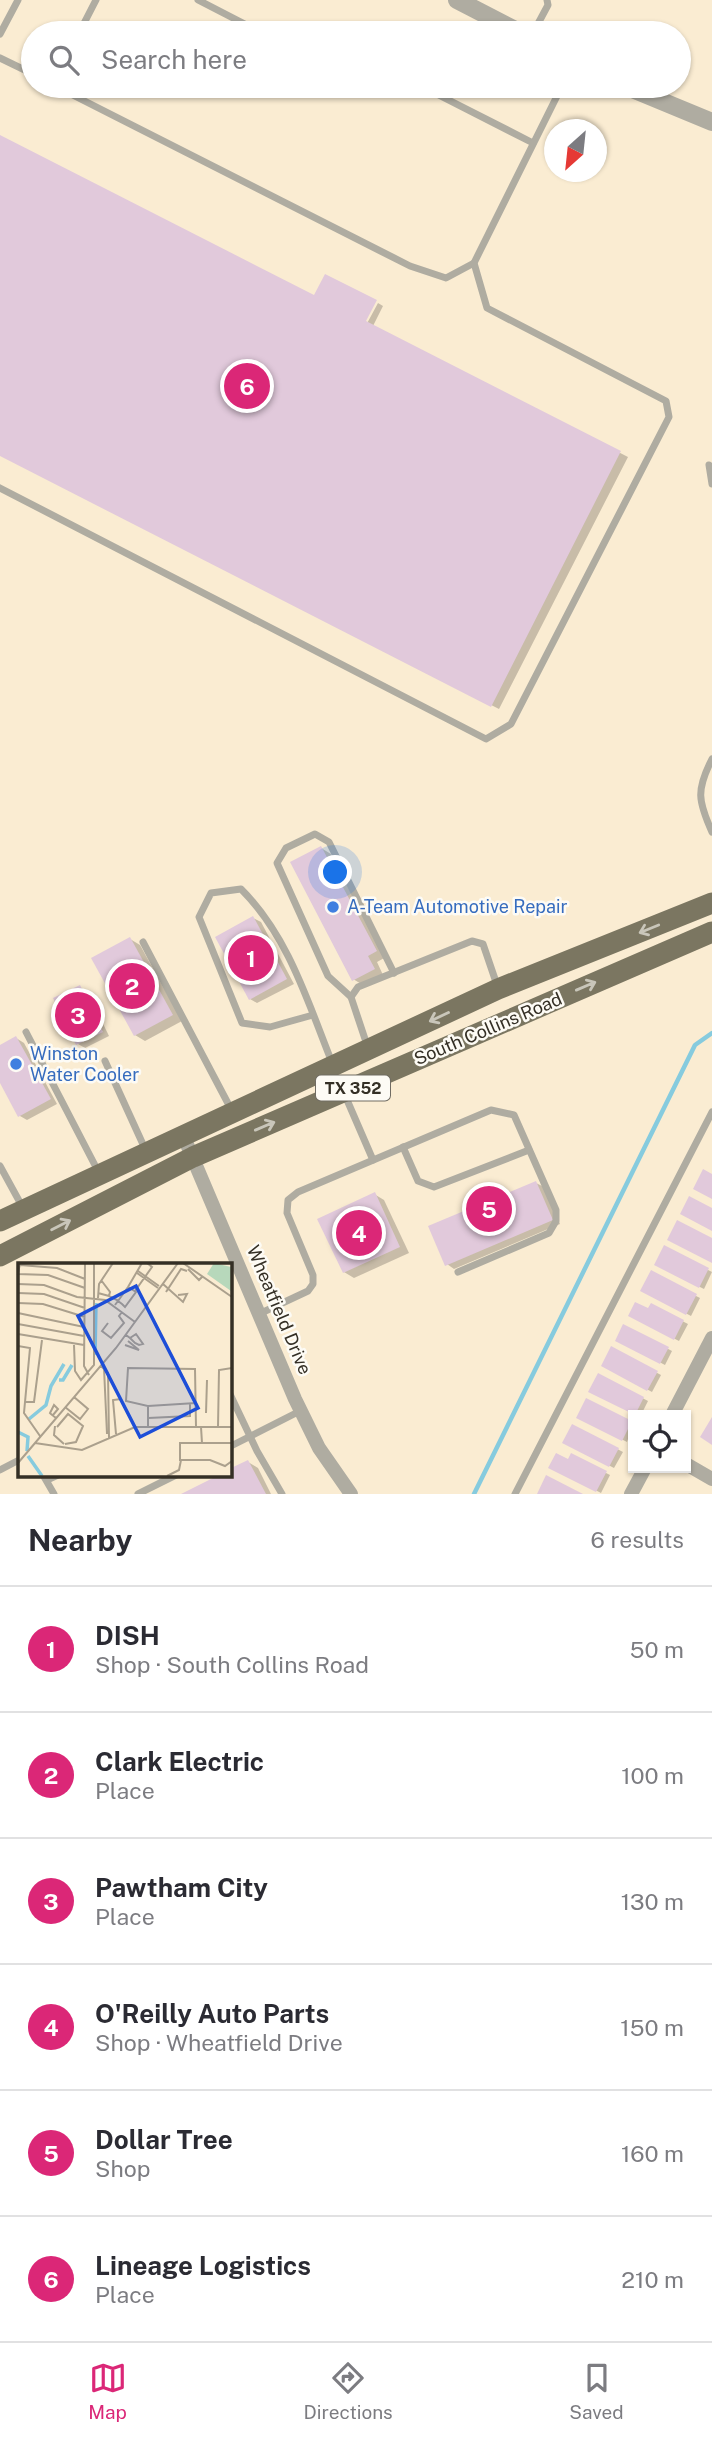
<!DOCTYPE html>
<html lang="en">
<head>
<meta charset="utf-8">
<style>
	:root { --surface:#fff; --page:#f2f2f3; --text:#2b2b33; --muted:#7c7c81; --line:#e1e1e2; --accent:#db2777 }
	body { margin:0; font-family:"Public Sans",sans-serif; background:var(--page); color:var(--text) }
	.controls { position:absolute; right:21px; bottom:21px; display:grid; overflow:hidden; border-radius:0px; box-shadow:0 2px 5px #0004 }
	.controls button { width:63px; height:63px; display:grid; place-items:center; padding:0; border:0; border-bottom:2px solid var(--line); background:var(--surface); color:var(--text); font:35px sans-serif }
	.compass { position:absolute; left:544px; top:119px; width:63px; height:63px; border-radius:50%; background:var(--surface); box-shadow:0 2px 5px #0004; rotate:207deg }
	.you { position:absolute; left:336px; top:873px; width:24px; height:24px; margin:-18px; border:5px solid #fff; border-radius:50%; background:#1a73e8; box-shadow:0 0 0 10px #1a73e833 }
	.badge { display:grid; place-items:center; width:46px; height:46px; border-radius:50%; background:var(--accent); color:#fff; font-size:23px; font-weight:700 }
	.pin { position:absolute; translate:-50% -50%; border:4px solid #fff; box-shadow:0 2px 7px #0006 }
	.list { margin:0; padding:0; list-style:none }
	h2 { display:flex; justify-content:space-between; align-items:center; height:91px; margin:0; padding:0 28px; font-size:30px }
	h2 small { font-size:23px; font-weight:400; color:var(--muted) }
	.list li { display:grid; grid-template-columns:46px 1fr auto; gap:21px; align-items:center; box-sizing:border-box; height:126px; padding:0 28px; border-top:2px solid var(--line) }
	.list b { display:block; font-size:26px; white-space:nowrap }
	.list p { margin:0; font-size:23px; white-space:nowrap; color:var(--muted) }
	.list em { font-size:23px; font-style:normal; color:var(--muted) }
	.icon { flex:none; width:38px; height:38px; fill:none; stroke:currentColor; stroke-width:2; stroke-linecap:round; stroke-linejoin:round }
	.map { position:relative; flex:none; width:712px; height:1494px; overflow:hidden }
	.search { position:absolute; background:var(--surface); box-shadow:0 2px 5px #0004; left:21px; right:21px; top:21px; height:77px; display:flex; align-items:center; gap:18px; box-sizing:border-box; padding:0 24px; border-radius:38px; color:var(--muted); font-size:26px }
	.sheet { height:847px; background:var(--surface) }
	nav { display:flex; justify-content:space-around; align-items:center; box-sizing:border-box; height:98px; border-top:2px solid var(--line); background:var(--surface); font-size:19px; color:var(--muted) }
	nav a { display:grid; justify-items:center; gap:4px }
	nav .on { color:var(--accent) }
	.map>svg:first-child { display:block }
</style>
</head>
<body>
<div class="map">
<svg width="712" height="1494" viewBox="0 0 712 1494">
	<rect width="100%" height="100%" fill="#faecd2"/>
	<g fill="#0003">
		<polygon points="0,137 315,298 364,329 378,303 383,306 373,326 628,457 499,709 0,454"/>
		<polygon points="321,848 331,854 386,957 377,962 383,975 363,985 353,979"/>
		<polygon points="253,918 261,922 294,984 257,1003 250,999"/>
		<polygon points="130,939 140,945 182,1021 145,1041 135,1035"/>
		<polygon points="79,987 87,991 109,1036 85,1048 78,1044"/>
		<polygon points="16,1038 24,1043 57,1104 27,1120 20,1116 0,1080 0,1047"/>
		<polygon points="536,1183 544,1187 560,1224 454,1269 447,1264"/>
		<polygon points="374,1194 384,1200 409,1253 354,1278 344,1272"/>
		<polygon points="665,1248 712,1272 704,1289 656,1265"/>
		<polygon points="651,1273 700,1298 691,1316 642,1290"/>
		<polygon points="651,1305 688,1324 679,1341 630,1316 649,1311"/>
		<polygon points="624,1326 672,1351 665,1365 617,1340"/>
		<polygon points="612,1349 661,1375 652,1392 603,1365"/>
		<polygon points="599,1375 648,1401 641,1415 591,1392"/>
		<polygon points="587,1400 633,1424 627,1442 578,1417"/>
		<polygon points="573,1426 623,1452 614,1468 564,1442"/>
		<polygon points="572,1456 610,1475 601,1493 551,1467 569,1461"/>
		<polygon points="248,1462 258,1468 271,1494 185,1494 223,1475 229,1475"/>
	</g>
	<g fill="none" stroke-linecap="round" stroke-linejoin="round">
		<polyline stroke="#86cbde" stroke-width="4.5" points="474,1494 695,1045 712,1033"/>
	</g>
	<g fill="#e1c9db">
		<polygon points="0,135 314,295 325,274 377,300 366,321 621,451 491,707 0,456"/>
		<polygon points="321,846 377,951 368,956 375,969 352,981 290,862"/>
		<polygon points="253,916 287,979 249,1000 215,937"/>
		<polygon points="130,937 173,1015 134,1036 91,958"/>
		<polygon points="80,985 103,1032 76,1045 53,998"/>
		<polygon points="16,1036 51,1099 18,1117 0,1083 0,1045"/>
		<polygon points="703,1169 712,1174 712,1199 693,1189"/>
		<polygon points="536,1181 553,1220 445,1266 428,1226"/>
		<polygon points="375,1192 400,1247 343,1273 317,1219"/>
		<polygon points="689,1196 712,1208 712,1231 680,1214"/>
		<polygon points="677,1220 712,1238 712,1263 667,1240"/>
		<polygon points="664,1245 709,1268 699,1288 654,1265"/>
		<polygon points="651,1270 697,1294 686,1315 640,1291"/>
		<polygon points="635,1302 648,1308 651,1303 684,1320 674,1340 628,1316"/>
		<polygon points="623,1324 669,1347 660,1364 615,1341"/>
		<polygon points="611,1346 658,1371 647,1391 601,1366"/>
		<polygon points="598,1373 644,1397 635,1415 588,1392"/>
		<polygon points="586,1398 632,1421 622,1441 576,1418"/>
		<polygon points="712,1417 712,1445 700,1437"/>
		<polygon points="572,1424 619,1448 609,1467 562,1443"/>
		<polygon points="556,1453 568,1459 571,1453 607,1471 596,1492 548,1468"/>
		<polygon points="248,1460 266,1494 181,1494 219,1475 229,1475 229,1469"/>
		<polygon points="546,1475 583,1494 537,1494"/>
	</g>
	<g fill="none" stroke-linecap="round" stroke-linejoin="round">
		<g stroke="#afaca1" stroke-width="7">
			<polyline points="198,0 262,33"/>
			<polyline points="79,33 96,0"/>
			<polyline points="533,33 548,5 547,0"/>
			<polyline points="0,34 18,0"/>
			<polyline points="0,58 33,74"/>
			<polyline points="55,86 410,266 446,278 474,263"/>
			<polyline points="363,86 375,92 379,86"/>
			<polyline points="421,86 533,143"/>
			<polyline points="709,465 712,484"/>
			<polyline points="0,488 486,739 511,724 669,417 666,401 487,308 474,263 562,86"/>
			<path d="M712,759c-16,31 -14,42 0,73"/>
			<polyline points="143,942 232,1111"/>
			<polyline points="351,997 328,976 277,863 286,848 315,834 329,842 394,973"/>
			<path d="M313,1015l-43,12 -28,-4 -43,-106 12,-24 30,-4c48,48 67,114 92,176"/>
			<polyline points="26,1032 99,1173"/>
			<polyline points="368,1048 351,997 358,987 472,941 483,944 497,985"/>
			<polyline points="105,1061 146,1151"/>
			<polyline points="344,1093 373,1160"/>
			<polyline points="403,1147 418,1181 434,1187 529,1150"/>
			<polyline points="0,1166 23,1208"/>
			<polyline points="259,1314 308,1291 313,1284 313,1275 287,1213 288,1200 298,1192 491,1110 514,1115 556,1210 556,1221 549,1233 458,1272"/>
			<polyline points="229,1392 257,1451 282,1494"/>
			<polyline points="229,1447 300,1411"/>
			<polyline points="0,1470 19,1460"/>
			<polyline points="43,1475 54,1494"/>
			<polyline points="47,1480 58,1475"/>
			<polyline points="138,1494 176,1475"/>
			<polyline points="515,1494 712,1112"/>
		</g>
		<g stroke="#afaca1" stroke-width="14">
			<polyline points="183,1135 295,1399 319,1448 351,1494"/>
			<polyline points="672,1415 712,1338"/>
			<polyline points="686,1464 712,1479"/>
			<polyline points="631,1494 645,1468"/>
		</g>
		<g stroke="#afaca1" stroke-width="18">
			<polyline points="457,0 521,33"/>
			<polyline points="625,86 712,122"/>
		</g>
		<g stroke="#7b7661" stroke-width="21">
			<polyline points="0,1221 498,989 712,903"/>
			<polyline points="0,1256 193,1157 712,932"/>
		</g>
	</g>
	<defs><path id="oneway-shaft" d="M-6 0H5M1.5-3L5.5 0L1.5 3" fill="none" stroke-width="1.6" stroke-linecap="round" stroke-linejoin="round" transform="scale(1.75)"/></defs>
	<g stroke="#c9c6ba">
		<use href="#oneway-shaft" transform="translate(649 929) rotate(158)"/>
		<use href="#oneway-shaft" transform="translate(586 986) rotate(-23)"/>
		<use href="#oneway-shaft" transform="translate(439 1017) rotate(155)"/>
		<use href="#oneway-shaft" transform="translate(265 1126) rotate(-23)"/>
		<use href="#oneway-shaft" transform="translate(61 1225) rotate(-27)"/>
	</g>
	<g fill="#3f7fe0" stroke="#fdfbf5" stroke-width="2.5">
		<circle cx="333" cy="907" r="7"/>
		<circle cx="16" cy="1064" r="7"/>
	</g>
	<g text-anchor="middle" stroke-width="5" stroke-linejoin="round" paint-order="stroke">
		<rect fill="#fdfbf5" stroke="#706c63" stroke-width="2" x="316" y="1075.5" width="74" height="25" rx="5"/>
		<g font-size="16" font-weight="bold" fill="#342f25">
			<text x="353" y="1094">TX 352</text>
		</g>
		<g font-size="18" fill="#366cbe" stroke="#fdfbf5" text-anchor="start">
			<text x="347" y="913">A-Team Automotive Repair</text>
			<text x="30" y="1060">Winston<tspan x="30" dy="21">Water Cooler</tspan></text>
		</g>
		<g font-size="18" fill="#342f25" stroke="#fdfbf5">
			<text transform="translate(488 1029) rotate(-23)" y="6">South Collins Road</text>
			<text transform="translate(279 1310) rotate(67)" y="6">Wheatfield Drive</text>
		</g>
	</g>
	<g transform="translate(18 1263)">
		<rect width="214" height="214" fill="#faecd2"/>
		<path d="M196,0l17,4v24l-24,-17z" fill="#b7d8bb"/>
		<path fill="none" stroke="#86cbde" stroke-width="3.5" d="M77,92l1,-52M41,117h4l9,-15M11,156l17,-14 5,-19 13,-22M0,169l10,5 -1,14M10,193l14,20"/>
		<path fill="none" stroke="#aba08d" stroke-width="2" d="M2,0l-2,11 30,1 37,13M67,0l-1,103 5,9M165,0l49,34M2,2l37,3 28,11M170,6l11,11 4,-4M120,8l21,15M119,10l21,15M0,21l26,1 33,12 28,3 30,22M145,21l20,18 4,-8 -9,1M110,24l14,-24M117,28l17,-24 -5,-4M148,29l15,-23 6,2M0,30l26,1 41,14M80,30l11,3 1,-4 -9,-12M91,33l8,4 1,1 4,3 3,3 11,-15 -8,-5 -10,14 -3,4M80,35l1,-14 14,-21M0,40l25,1 42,13M0,50l66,14M90,60l-6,8 9,7 13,-15 -5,-7 3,-4M0,61l66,12M0,71l66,11M108,72l4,3 5,5 4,2 4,-1 -7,-10 -6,4M56,82l1,26 6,9 13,-15v-102M107,82l14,5 -11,-9M0,83l12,2 -6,65 16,23M83,103l7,7 1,65M86,105l3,66M7,139h9l8,-62M130,143l48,-3M47,144l15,12 8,-10 -14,-12M188,150l1,-33M35,152l5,-6 -4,-4 -4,8 1,1 5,4M130,155l42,-2v-13M37,163l-1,9 10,9M130,163v-20l-22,-5 2,-33 67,1 1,58M39,164l11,-13 15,12 -7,16 -11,2M183,164l1,16h30M200,164l1,-57 13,-2M98,171l-3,-34 8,-1M17,180l47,7 53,-23h97M184,180h-22v17h30l15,6 7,-5M0,200l98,-115 62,-85M149,213l12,-6 2,-10"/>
		<path fill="#1d4ed8" fill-opacity="0.15" stroke="#1d4ed8" stroke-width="3.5" d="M118,23l62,122 -58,29 -62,-121z"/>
		<rect width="214" height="214" fill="none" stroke="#342f25" stroke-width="3.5"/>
	</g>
</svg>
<div class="controls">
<button><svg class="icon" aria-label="locate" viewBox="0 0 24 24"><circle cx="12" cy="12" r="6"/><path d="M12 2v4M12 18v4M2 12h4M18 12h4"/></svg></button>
</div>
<svg class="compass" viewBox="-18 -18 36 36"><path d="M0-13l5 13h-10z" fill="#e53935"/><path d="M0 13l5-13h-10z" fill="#7c7c81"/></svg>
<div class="you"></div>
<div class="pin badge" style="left:251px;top:958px">1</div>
<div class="pin badge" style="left:132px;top:986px">2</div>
<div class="pin badge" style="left:78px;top:1015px">3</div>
<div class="pin badge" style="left:359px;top:1233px">4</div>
<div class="pin badge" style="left:489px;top:1209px">5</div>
<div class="pin badge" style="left:247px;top:386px">6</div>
<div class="search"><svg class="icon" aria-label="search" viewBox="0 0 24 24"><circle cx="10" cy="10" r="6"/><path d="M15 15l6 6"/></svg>Search here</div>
</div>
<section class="sheet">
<h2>Nearby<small>6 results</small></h2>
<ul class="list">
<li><span class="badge">1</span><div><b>DISH</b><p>Shop · South Collins Road</p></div><em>50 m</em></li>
<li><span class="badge">2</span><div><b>Clark Electric</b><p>Place</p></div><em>100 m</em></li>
<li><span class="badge">3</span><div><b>Pawtham City</b><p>Place</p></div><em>130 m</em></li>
<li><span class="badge">4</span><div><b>O'Reilly Auto Parts</b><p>Shop · Wheatfield Drive</p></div><em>150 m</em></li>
<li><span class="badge">5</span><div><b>Dollar Tree</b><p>Shop</p></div><em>160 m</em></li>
<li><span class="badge">6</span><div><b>Lineage Logistics</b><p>Place</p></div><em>210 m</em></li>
</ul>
</section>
<nav>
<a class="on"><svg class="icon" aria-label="map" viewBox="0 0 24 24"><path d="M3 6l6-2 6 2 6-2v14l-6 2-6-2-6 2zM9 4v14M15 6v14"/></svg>Map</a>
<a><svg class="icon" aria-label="directions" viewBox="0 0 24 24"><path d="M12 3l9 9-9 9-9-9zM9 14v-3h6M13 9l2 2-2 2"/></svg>Directions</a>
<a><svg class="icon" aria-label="saved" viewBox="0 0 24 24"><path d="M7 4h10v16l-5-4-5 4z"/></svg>Saved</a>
</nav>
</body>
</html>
